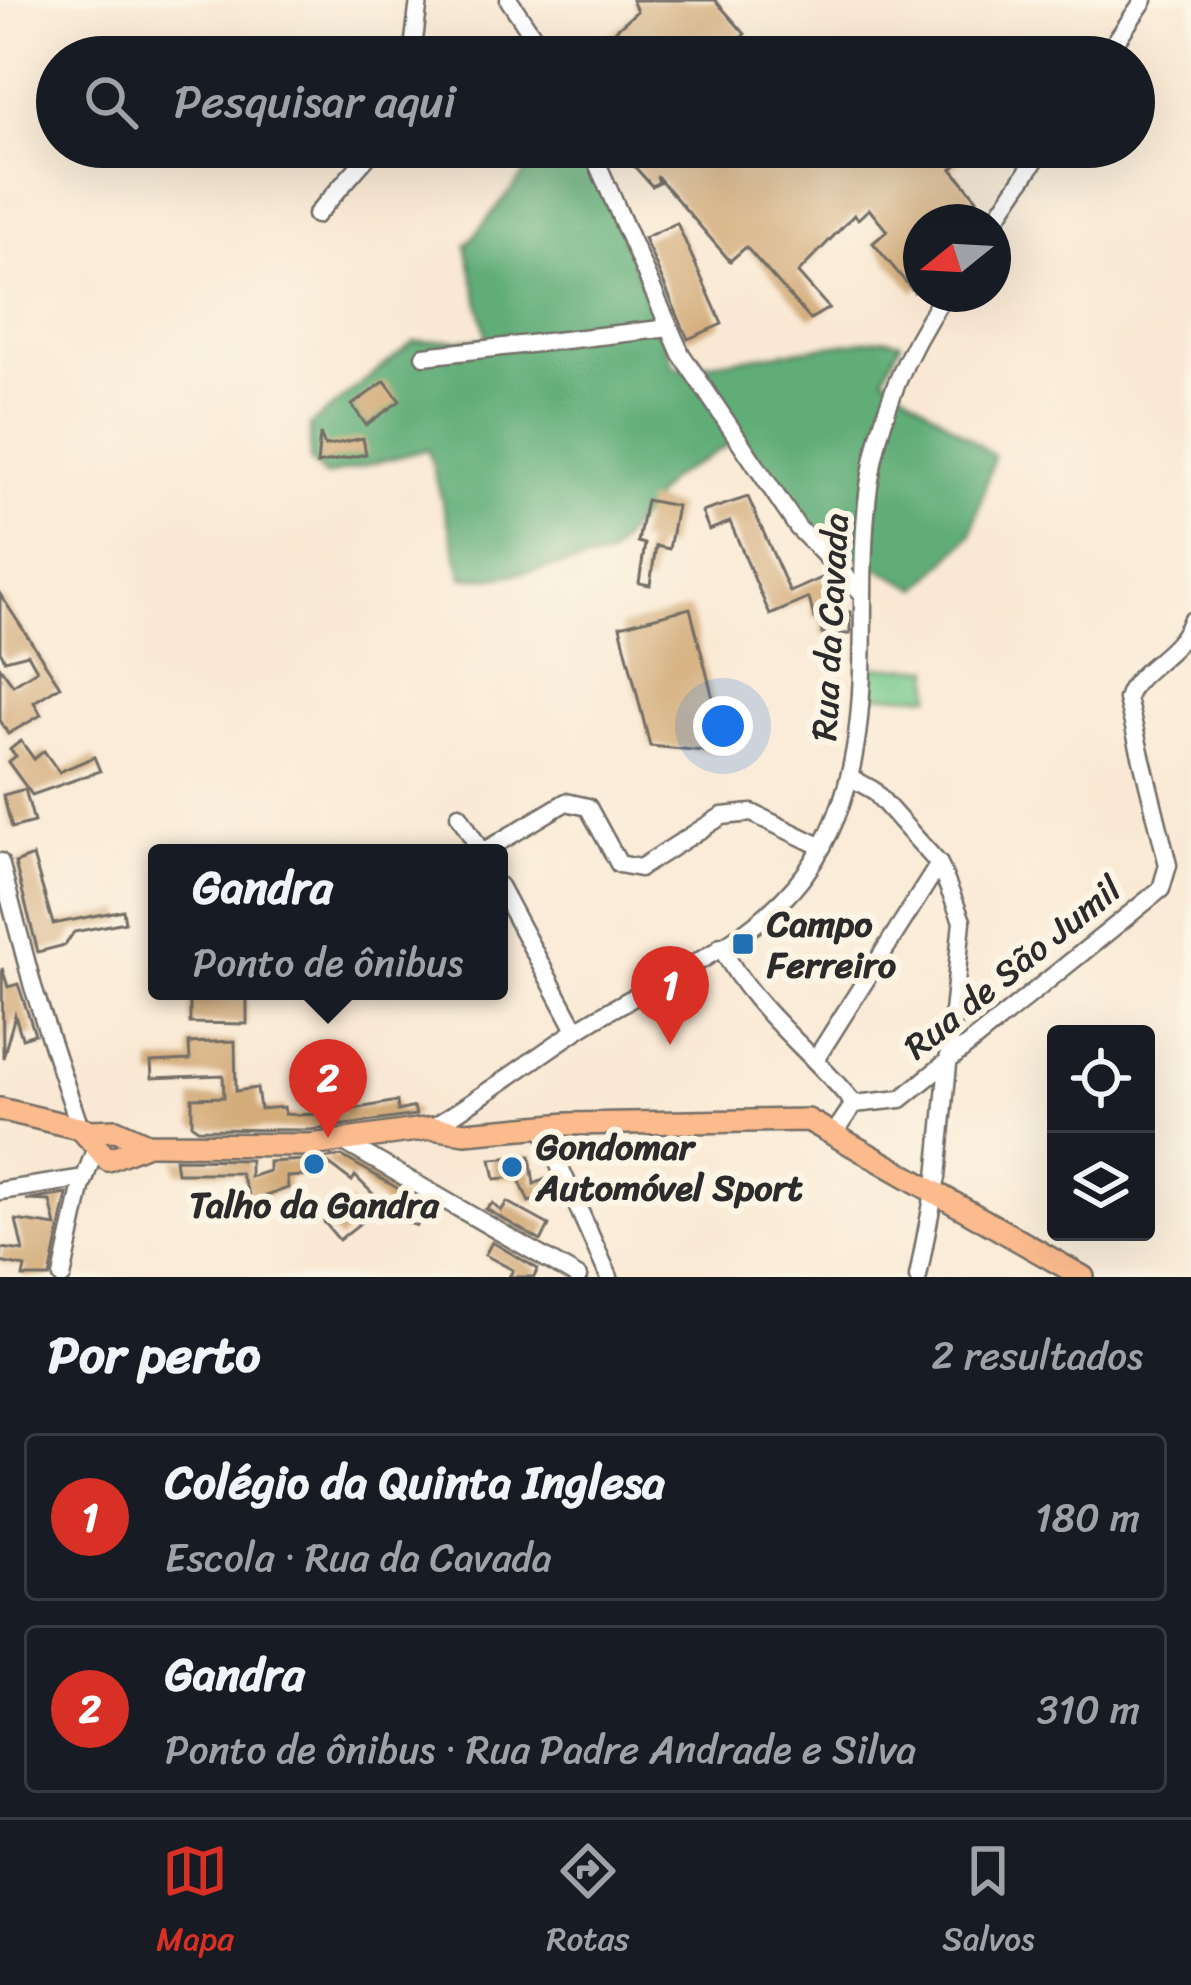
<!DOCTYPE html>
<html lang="pt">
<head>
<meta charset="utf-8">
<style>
	:root { --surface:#171b24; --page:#20242c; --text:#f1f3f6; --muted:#9ea1a6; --line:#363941; --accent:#d93025 }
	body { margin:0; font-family:Sriracha,sans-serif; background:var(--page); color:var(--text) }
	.controls { position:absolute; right:36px; bottom:36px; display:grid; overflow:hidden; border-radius:12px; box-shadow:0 12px 48px #0002 }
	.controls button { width:108px; height:108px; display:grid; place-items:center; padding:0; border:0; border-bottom:3px solid var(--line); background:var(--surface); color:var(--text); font:60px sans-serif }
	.compass { position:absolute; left:903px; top:204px; width:108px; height:108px; border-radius:50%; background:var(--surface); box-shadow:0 12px 48px #0002; rotate:252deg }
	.you { position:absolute; left:723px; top:726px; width:42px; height:42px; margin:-30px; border:9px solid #fff; border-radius:50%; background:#1a73e8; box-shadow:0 0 0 18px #1a73e833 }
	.badge { display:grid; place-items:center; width:78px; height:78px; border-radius:50%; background:var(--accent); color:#fff; font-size:39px; font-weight:700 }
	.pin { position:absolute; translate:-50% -99px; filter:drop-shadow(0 3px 6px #0008) }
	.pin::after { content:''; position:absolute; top:63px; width:42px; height:36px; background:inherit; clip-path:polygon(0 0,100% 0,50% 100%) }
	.popup { position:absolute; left:148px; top:844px; width:360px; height:156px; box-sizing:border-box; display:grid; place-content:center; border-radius:12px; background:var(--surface); filter:drop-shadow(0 3px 9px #0005); font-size:39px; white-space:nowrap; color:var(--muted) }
	.popup b { font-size:45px; color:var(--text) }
	.popup::after { content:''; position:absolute; left:50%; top:100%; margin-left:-24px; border:24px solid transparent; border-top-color:var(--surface) }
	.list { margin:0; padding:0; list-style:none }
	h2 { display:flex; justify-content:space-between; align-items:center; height:156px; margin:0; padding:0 48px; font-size:51px }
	h2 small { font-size:39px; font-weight:400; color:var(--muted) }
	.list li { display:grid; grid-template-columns:78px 1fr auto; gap:36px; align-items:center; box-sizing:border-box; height:168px; margin:0 24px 24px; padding:0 24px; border:3px solid var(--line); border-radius:12px }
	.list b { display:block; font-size:45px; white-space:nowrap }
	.list p { margin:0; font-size:39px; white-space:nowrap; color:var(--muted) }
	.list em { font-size:39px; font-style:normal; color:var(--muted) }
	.icon { flex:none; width:66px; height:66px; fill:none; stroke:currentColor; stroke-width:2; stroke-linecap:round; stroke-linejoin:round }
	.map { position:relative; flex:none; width:1191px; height:1277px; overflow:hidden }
	.search { position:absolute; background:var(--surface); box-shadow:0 12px 48px #0002; left:36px; right:36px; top:36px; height:132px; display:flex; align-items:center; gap:30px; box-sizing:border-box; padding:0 42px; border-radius:66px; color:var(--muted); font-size:45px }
	.sheet { height:540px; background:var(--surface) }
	nav { display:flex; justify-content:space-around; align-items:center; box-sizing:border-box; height:168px; border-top:3px solid var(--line); background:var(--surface); font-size:33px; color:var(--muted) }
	nav a { display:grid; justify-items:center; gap:6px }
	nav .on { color:var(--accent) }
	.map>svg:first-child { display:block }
</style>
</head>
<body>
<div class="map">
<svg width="1191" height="1277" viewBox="0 0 1191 1277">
	<rect width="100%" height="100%" fill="#fcf5e5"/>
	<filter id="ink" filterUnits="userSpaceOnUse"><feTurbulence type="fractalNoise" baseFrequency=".00833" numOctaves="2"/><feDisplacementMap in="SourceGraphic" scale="24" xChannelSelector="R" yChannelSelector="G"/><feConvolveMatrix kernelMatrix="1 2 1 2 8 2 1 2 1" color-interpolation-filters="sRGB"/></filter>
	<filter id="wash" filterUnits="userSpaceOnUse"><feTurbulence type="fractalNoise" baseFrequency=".004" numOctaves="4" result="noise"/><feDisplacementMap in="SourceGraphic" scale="48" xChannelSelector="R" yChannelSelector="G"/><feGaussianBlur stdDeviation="2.7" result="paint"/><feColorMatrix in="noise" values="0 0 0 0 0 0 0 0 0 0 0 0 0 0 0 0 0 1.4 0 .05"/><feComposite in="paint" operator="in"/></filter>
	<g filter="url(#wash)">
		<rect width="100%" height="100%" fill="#f9e9d4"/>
		<polygon fill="#76c98c" stroke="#507a5c" stroke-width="3" points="872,667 931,668 931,696 872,695"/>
		<polygon fill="#60ad78" stroke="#466c52" stroke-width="3" points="546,147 587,147 675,368 884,338 901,342 884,376 994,456 971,535 919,589 824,542 770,485 740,438 668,480 609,557 494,578 463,578 428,449 325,476 310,461 310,425 414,341 487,339 466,246"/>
		<g id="blocks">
			<g fill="#d3ac7a">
				<polygon points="632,0 715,0 745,34 720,57 585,57 637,11"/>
				<polygon points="617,147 951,147 962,160 952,169 977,199 950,222 921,222 921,285 914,292 873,243 887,231 869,209 858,219 854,215 798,273 829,308 810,319 746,247 730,261 657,176 659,182 652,186"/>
				<polygon points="677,223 722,324 688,339 644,238"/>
				<polygon points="385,381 400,401 366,425 352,405"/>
				<polygon points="320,434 325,446 363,438 366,454 317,464"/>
				<polygon points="748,497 790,592 824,577 839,612 850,612 850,634 822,634 822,618 814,618 809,598 770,615 730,522 709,530 702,512"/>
				<polygon points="646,500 677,506 669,549 656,546 650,585 639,583 645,544 638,542"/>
				<polygon points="0,594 60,686 34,702 41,715 8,734 0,720 0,667 13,685 37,670 28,654 5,660 0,651"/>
				<polygon points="690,608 727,753 650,746 620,626"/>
				<polygon points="21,741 34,759 44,751 59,772 94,757 100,771 32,795 8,762 16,756 10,749"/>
				<polygon points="25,789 34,822 12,828 3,795"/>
				<polygon points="33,856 53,924 123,910 125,922 74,932 65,945 38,952 15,863"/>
				<polygon points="2,968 8,987 18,984 35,1034 22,1038 15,1015 3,1058"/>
				<polygon points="190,998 247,999 247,1024 190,1023"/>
				<polygon points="235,1041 236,1091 257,1088 260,1109 284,1107 285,1114 299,1115 343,1112 340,1095 350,1094 353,1109 397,1101 398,1111 414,1107 416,1115 310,1130 198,1129 192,1125 192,1098 224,1097 223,1075 152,1078 151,1062 190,1060 189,1043"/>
				<polygon points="342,1156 428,1206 417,1226 387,1216 390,1211 355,1176 352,1181 322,1159"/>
				<polygon points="530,1156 534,1184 550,1177 560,1198 551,1202 547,1194 529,1202 518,1177 495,1179 491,1159"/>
				<polygon points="175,1159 250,1160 250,1177 269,1171 269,1162 322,1159 322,1163 317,1160 322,1175 287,1177 288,1188 252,1201 240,1173 177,1173"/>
				<polygon points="67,1194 50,1277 23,1277 25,1267 0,1262 2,1248 23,1251 16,1220 56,1226 50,1201 26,1200"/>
				<polygon points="349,1202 364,1220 339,1240 324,1222"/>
				<polygon points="507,1202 549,1225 541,1241 486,1209 493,1203 501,1211"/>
				<polygon points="492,1242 538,1269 534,1277 509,1277 513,1270 485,1255"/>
			</g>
		</g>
	</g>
	<g filter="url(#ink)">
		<use href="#blocks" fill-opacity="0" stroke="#736e66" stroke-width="3"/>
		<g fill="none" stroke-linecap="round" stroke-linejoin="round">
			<defs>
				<g id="minor">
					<polyline points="509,0 547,57"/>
					<polyline points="412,57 419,0"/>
					<polyline points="1105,57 1144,0"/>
					<polyline points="590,147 681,354 798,528 862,593"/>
					<polyline points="316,215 376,147"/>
					<polyline points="993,223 1044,147"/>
					<polyline points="424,356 670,328"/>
					<polyline points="853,779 873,790 939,864 962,921 937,1177 918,1277"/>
					<polyline points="459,815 480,850"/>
					<polyline points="481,853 566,802 588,807 619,864 640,868 722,816 752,813 822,847"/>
					<polyline points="0,862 33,987 80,1128"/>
					<polyline points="499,886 576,1030"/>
					<path d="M721,946c29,61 91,105 133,158"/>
					<polyline points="817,1057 939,864"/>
					<polyline points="542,1127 609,1277"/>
					<path d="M431,1128c49,-29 95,-64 143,-96 76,-50 176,-83 231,-158 83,-115 46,-256 64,-388 10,-72 36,-132 76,-192"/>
					<path d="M835,1132l19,-28 47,-5 260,-210 7,-24 -41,-166c8,-30 50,-41 64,-78"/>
					<polyline points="344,1142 578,1277"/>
					<polyline points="0,1191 85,1178"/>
					<polyline points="62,1277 81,1188 96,1147"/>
				</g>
				<g id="major">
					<polyline points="0,1109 91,1131 116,1130 147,1144 311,1145 431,1128 465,1133 568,1124 808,1120 1083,1277"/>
					<polyline points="80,1128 108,1160 147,1144"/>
				</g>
			</defs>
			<use href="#minor" stroke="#736e66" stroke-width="21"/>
			<use href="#major" stroke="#736e66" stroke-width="26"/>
			<use href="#minor" stroke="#fff" stroke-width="16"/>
			<use href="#major" stroke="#fbbb8d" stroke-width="21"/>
		</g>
	</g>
	<g fill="#1f6fb2" stroke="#fcf5e5" stroke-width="4.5">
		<rect x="731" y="932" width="24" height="24" rx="6"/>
		<circle cx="314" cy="1164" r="12"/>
		<circle cx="512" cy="1167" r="12"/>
	</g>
	<g text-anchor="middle" stroke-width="12" stroke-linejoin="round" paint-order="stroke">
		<g font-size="36" fill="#2b2b2b" stroke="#fcf5e5">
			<text transform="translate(829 627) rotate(-87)" y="13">Rua da Cavada</text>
			<text transform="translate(1012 967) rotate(-39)" y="13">Rua de São Jumil</text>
		</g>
		<g font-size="36" font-weight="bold" fill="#2b2b2b" stroke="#fcf5e5" text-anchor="start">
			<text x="767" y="936">Campo<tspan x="767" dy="41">Ferreiro</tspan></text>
			<text x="536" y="1159">Gondomar<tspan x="536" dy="41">Automóvel Sport</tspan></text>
			<text x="314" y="1217" text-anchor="middle">Talho da Gandra</text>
		</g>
	</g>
</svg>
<div class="controls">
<button><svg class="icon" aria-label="locate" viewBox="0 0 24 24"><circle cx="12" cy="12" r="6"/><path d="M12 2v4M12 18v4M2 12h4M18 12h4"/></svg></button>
<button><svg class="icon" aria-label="layers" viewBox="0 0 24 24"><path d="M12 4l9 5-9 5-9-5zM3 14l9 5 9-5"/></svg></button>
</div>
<svg class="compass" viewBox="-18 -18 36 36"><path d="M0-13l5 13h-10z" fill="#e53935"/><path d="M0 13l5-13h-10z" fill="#9ea1a6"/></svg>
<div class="you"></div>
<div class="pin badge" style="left:670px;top:1045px">1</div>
<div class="pin badge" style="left:328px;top:1138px">2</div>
<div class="popup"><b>Gandra</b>Ponto de ônibus</div>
<div class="search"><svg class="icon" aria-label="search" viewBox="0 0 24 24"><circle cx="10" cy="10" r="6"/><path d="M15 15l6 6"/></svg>Pesquisar aqui</div>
</div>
<section class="sheet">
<h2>Por perto<small>2 resultados</small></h2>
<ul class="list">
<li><span class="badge">1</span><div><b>Colégio da Quinta Inglesa</b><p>Escola · Rua da Cavada</p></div><em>180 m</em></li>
<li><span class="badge">2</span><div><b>Gandra</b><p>Ponto de ônibus · Rua Padre Andrade e Silva</p></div><em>310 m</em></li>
</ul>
</section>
<nav>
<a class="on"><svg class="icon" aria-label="map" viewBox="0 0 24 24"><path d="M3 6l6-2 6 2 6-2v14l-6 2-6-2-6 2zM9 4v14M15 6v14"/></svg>Mapa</a>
<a><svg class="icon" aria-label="directions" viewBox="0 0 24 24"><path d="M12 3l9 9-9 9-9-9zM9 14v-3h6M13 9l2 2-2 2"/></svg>Rotas</a>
<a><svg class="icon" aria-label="saved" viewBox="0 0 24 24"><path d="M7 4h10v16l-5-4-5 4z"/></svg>Salvos</a>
</nav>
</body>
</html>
